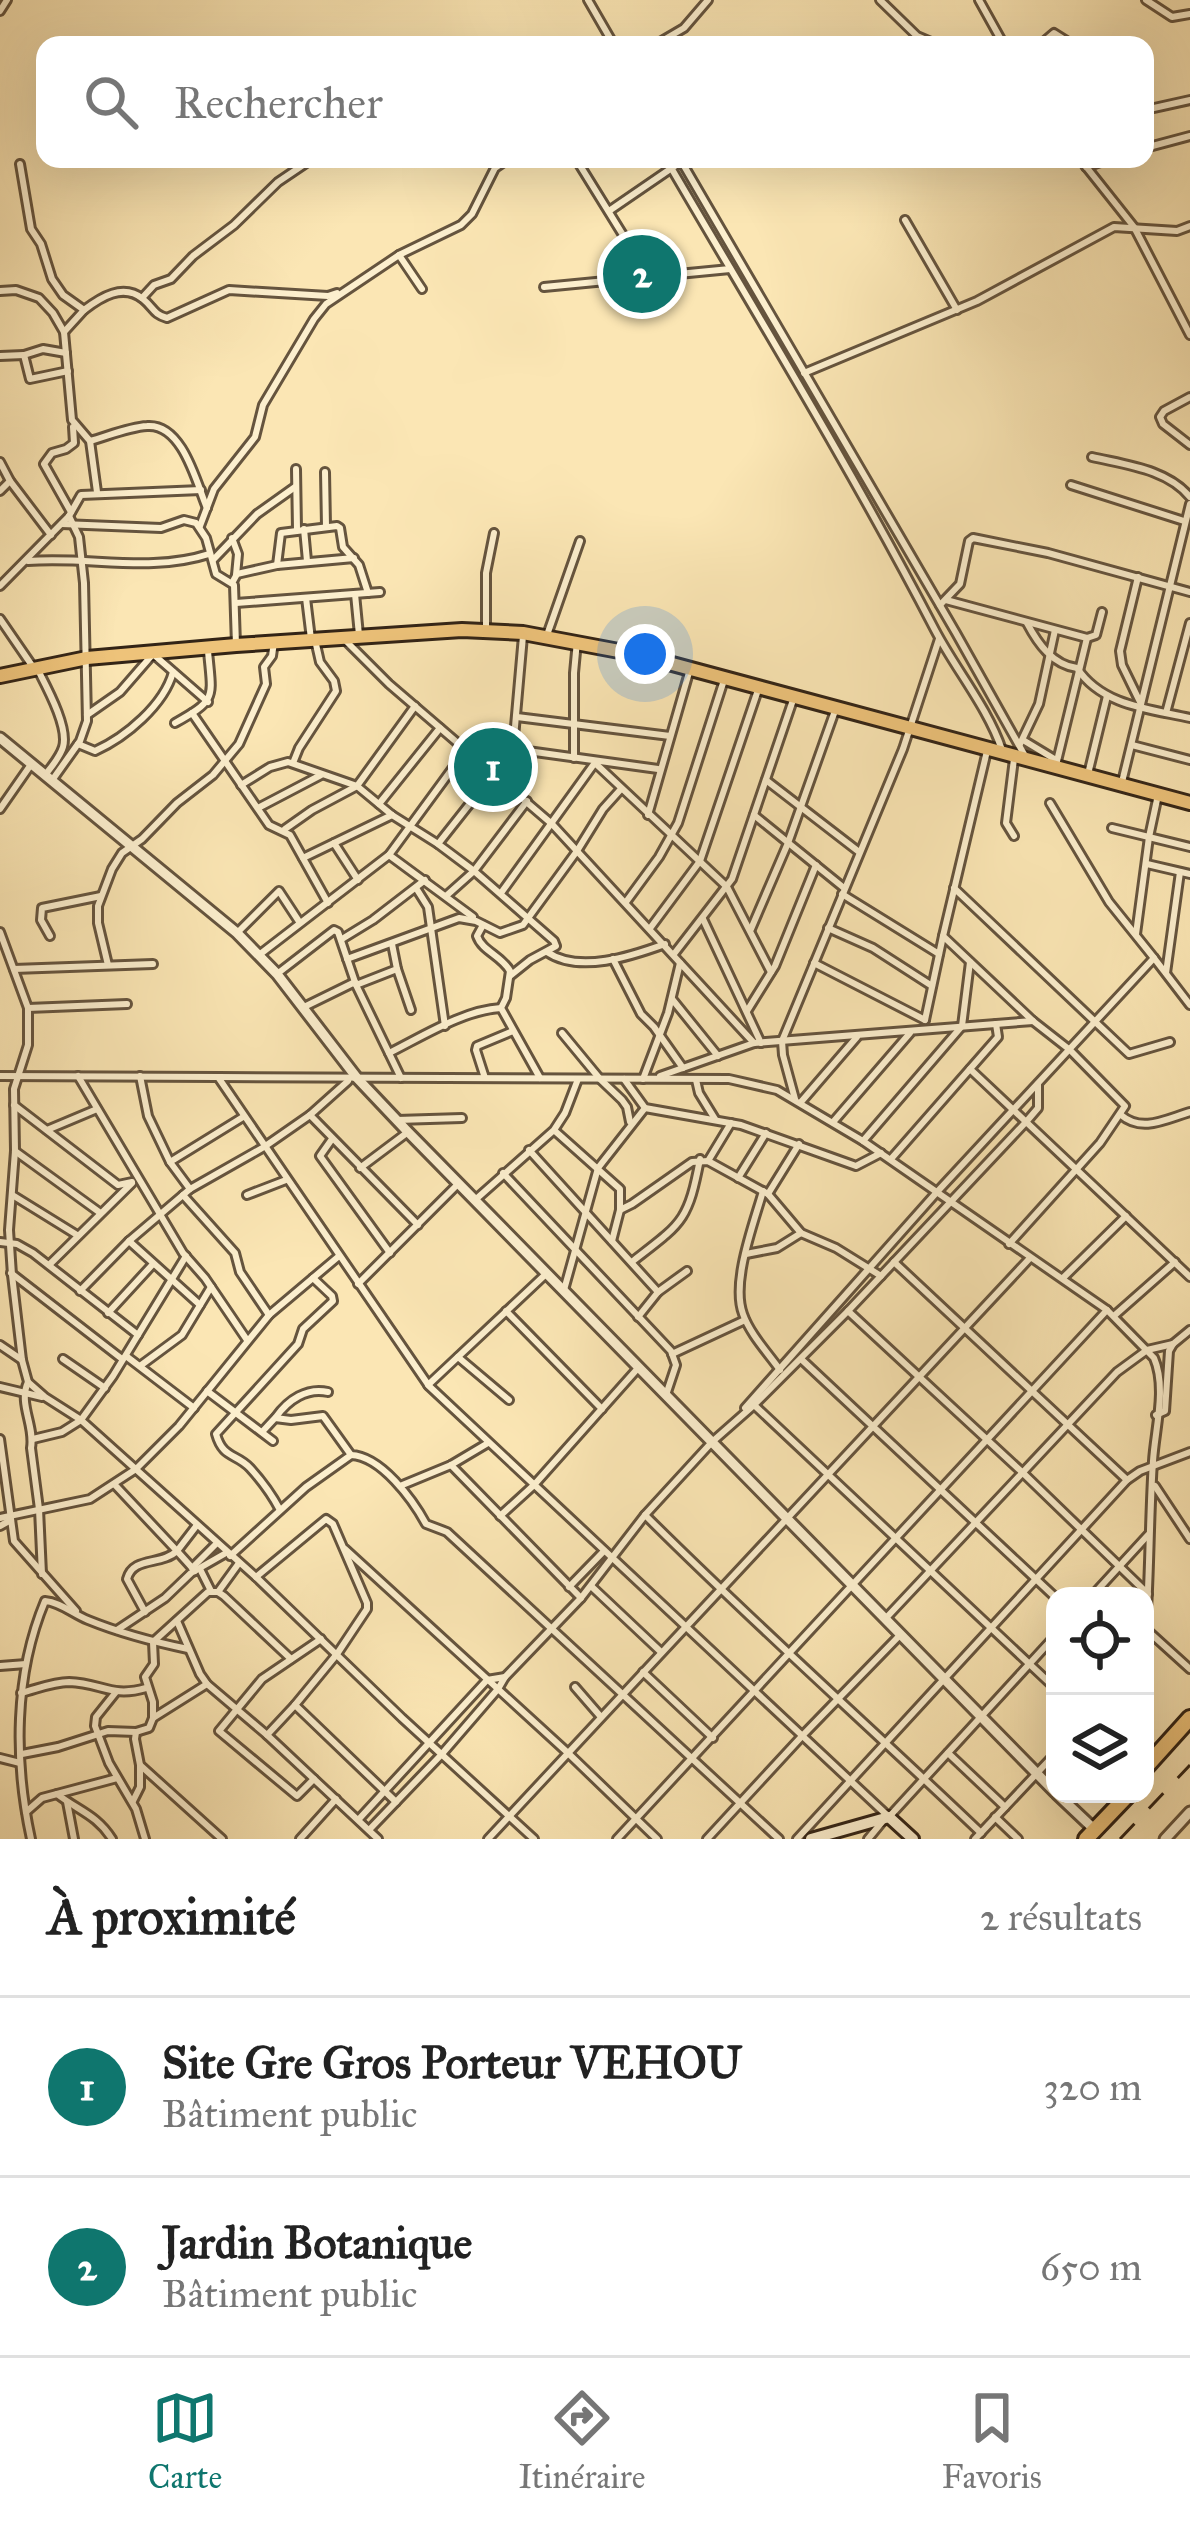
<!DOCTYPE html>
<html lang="fr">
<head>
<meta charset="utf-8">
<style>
	:root { --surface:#fff; --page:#f6f6f6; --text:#222; --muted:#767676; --line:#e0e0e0; --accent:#0f766e }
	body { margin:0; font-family:"IM FELL Great Primer",serif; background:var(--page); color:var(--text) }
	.controls { position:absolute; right:36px; bottom:36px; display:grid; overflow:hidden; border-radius:24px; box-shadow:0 12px 48px #0002 }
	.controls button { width:108px; height:108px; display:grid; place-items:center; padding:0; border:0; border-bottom:3px solid var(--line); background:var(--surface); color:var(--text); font:60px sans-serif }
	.you { position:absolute; left:645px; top:654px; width:42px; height:42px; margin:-30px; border:9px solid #fff; border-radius:50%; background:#1a73e8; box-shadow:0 0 0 18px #1a73e833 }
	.badge { display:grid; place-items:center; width:78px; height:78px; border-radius:50%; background:var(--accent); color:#fff; font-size:39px; font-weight:700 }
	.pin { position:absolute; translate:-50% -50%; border:6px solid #fff; box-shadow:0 3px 12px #0006 }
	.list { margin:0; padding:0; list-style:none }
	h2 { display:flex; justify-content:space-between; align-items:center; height:156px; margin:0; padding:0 48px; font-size:51px }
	h2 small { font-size:39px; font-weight:400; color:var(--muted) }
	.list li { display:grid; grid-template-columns:78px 1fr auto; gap:36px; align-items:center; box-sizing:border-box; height:180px; padding:0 48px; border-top:3px solid var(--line) }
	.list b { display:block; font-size:45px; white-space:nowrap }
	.list p { margin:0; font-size:39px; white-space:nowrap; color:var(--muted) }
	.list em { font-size:39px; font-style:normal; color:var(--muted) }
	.icon { flex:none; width:66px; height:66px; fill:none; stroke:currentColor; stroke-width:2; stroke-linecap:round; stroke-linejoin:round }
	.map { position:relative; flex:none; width:1190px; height:1839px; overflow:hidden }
	.search { position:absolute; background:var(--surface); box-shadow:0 12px 48px #0002; left:36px; right:36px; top:36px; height:132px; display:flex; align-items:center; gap:30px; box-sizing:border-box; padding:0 42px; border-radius:24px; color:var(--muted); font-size:45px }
	.sheet { height:516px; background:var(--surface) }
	nav { display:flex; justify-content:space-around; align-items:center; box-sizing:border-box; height:168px; border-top:3px solid var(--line); background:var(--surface); font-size:33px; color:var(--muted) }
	nav a { display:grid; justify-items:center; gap:6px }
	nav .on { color:var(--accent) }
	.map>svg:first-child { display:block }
</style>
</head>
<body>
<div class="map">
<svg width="1190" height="1839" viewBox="0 0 1190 1839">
	<rect width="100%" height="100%" fill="#fbe6b4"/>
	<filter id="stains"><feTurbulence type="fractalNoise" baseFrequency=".00167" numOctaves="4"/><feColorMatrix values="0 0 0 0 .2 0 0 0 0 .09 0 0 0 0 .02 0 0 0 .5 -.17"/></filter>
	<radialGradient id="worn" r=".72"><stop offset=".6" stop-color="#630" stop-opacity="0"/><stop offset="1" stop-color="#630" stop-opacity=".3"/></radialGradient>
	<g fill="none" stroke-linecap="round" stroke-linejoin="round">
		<defs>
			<g id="minor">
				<polyline points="588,0 614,45"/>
				<polyline points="880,0 917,36 938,45"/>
				<polyline points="979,0 1004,45"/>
				<polyline points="1146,0 1172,17 1190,14"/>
				<polyline points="0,11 7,0"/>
				<polyline points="655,45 684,28 708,0"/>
				<polyline points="1040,45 1054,33 1073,45"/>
				<polyline points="1145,110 1190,100"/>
				<polyline points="1145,148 1190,136"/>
				<polyline points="576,159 649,277"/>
				<path d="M666,159c91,156 186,311 269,471 21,40 53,78 67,120"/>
				<polyline points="680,159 956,633 1025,756"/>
				<polyline points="1080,159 1134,227 1190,335"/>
				<path d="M20,164l11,65 10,15 11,35 11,16 21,15c17,-13 39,-27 59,-11 11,9 10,15 24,19l62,-28 99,6 9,-3"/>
				<polyline points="1086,167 1109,159"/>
				<polyline points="609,211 682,161"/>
				<polyline points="905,220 957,310"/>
				<polyline points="399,255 422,289"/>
				<polyline points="544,287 730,269"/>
				<polyline points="0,291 16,290 39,298 53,313 64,332 72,420 90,441 97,492"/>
				<polyline points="142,298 154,285 171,279 193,256 234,225 278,182 312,159"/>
				<polyline points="64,332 84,310"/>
				<polyline points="66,353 43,349 24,355 30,379 68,371"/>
				<polyline points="0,356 24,355"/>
				<polyline points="804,373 977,301 1114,227 1177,231 1190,226"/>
				<polyline points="1190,397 1164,411 1160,417 1163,424 1190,445"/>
				<path d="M90,441c18,-5 39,-14 57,-15 36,-3 50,59 60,82"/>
				<path d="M1092,457c34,8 75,12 98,40"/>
				<polyline points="0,462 10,481 51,535"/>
				<polyline points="296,469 297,529"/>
				<polyline points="325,472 326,526"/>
				<polyline points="1071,485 1184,521"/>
				<polyline points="0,491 10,481"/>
				<polyline points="71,512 44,464 52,453 66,449 74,443 73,427"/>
				<polyline points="62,524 161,528 184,520 196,523 206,538 216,574 234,585 236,645"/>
				<polyline points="200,526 214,489 255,437 263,405 314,319 326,304 399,255 461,225 472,214 495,168 508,159"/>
				<polyline points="304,529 307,561"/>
				<polyline points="232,538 238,554 236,575"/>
				<polyline points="213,560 257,514 295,487"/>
				<path d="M28,561c61,-5 122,12 181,-7"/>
				<polyline points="277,565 281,533 337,526 340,528 343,547 359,565 368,593"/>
				<polyline points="1138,577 1120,651 1122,665 1141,704"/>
				<polyline points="232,583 237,574 277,565 354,558"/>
				<polyline points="0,586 69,516 81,495 201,490"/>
				<polyline points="355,594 359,635"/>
				<polyline points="306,598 311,639"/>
				<polyline points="946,600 1087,638 1096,635 1102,612"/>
				<polyline points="236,603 380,592"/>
				<polyline points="940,605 960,584 969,541 973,538 1048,553 1190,592"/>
				<polyline points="0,619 33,667"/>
				<path d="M1027,623c11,21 26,42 50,45 25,38 73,41 113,50"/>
				<polyline points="486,629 486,573 494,533"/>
				<polyline points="547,635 580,541"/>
				<polyline points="345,640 389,684 552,824 754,1043"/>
				<polyline points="153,654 208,702"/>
				<path d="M37,668c9,18 32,59 26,79 -3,10 -11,19 -17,27"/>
				<polyline points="192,713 269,825 290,835 328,903"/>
				<polyline points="1166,713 1190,623"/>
				<polyline points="87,715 120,692 153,654"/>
				<polyline points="517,717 670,736"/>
				<path d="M175,723c43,-24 37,-25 33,-72"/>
				<polyline points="1023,740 1056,760"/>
				<path d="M78,744l17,7c31,-14 69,-46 78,-79"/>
				<polyline points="1020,744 1039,704 1055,630"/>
				<polyline points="1132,745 1190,760"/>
				<polyline points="513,749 658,769"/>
				<polyline points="987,751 943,936 1033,1021 1070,1050 1125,1106 1100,1143 1009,1244"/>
				<polyline points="574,758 574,673 577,641"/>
				<polyline points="1014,759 1006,823 1014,836"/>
				<polyline points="1057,761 1087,638"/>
				<polyline points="293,763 299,748 336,691 334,681 320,662 315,640"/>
				<polyline points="595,763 727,887 771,972"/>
				<polyline points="1088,774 1107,696"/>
				<polyline points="53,779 80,741 87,721 84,583 79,537 69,516"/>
				<polyline points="766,780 858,851"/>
				<polyline points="1122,782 1190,504"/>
				<polyline points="241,785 270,767 288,762 357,786 392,815 438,844 474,871 554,941 556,946 530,960 510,976"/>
				<polyline points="1050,803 1109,902 1154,958"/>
				<polyline points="379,804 440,728"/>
				<polyline points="258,808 321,775"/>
				<polyline points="0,809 32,763"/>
				<polyline points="648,815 690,669"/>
				<polyline points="754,815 844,888"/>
				<polyline points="1112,828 1190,847"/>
				<polyline points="285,829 312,810 357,786 415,706"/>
				<polyline points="334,843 358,880"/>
				<polyline points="438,844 513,749 523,636"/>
				<polyline points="389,855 473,917"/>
				<polyline points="303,858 392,815"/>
				<polyline points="1147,864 1190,874"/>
				<polyline points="416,888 428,907 445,1026"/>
				<polyline points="954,888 1129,1054 1170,1042"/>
				<polyline points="501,893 594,764"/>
				<polyline points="842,894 939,954"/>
				<polyline points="446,896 474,871 527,801"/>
				<polyline points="626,902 659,857 678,823 725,677"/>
				<polyline points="703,919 761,1043"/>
				<path d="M483,925l-6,11c5,15 25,20 33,35l-4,27 -5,10 39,70"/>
				<polyline points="651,927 700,861 758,690"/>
				<polyline points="828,928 873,948 932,986"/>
				<polyline points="751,929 788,843 836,708"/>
				<path d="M0,932l28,76v37l-14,44 1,62 -6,79 3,45 10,85 6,22c-10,22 7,43 3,66l8,61 3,65"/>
				<polyline points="237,933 279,891 300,923"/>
				<polyline points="1136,934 1149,837 1158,795"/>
				<polyline points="50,936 41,920 42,908 101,896"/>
				<polyline points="342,939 373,920 425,880"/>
				<path d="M547,952c32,22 85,4 118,-8"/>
				<polyline points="674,954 732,879 793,700"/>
				<polyline points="259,955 389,855 466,750"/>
				<polyline points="347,959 459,918 476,921 500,933 523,925 577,851 603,809 621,789"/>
				<polyline points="613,959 641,1014 654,1027 683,1068"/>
				<polyline points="814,963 925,1020"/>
				<polyline points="108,965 98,923 98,906 112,869 122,853 142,839 177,803 213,775 239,744 266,684 264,667 272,656 274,642"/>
				<polyline points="14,969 153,964"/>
				<polyline points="397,969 411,1010"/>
				<polyline points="1166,973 1180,872"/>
				<polyline points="277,974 334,930 338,932 356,985 401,1078"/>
				<polyline points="356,985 397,969 392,944"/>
				<polyline points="672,999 718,1056"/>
				<polyline points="304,1007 355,982"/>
				<polyline points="28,1008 127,1004"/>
				<polyline points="747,1011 775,966 816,865"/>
				<polyline points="925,1020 943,936"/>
				<polyline points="562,1033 600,1079 622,1100 627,1107 630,1122"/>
				<path d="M389,1053c34,-17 75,-43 112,-45"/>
				<polyline points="970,1069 1190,1277"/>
				<polyline points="0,1076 218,1077 429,1386 889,1817 1055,1636"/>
				<polyline points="78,1076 183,1253 205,1278 247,1340"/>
				<polyline points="140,1076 148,1116 170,1162"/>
				<polyline points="660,1076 754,1043 1033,1021"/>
				<path d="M218,1077l511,2 48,11 86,51 244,169 47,48c13,30 1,71 -1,103 -4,60 -3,120 -8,180"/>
				<polyline points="485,1078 476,1050 477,1046 513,1031"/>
				<polyline points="624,1079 645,1108 741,1125 856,1166 881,1153"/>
				<polyline points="643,1079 668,1013 680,963"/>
				<polyline points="696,1080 699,1093 715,1119"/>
				<polyline points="795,1099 783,1055 782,1041 903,749 939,639"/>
				<polyline points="801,1102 857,1037"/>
				<polyline points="14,1105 118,1185 132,1182"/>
				<polyline points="310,1115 418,1225"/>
				<path d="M1121,1115c21,18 45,4 69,-3"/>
				<polyline points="397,1120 462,1118"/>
				<polyline points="834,1121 910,1033"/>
				<polyline points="47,1130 97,1109"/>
				<polyline points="555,1131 620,1189 620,1210 612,1241"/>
				<polyline points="332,1139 320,1156 390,1253"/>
				<polyline points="863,1141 962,1026 970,962"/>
				<polyline points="529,1150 658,1292"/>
				<polyline points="15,1151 99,1212"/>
				<polyline points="891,1159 998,1037 996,1024"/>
				<polyline points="708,1161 731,1123"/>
				<polyline points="360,1168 408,1132"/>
				<polyline points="503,1173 671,1351 676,1365 666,1395"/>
				<polyline points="738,1178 766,1133"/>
				<polyline points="190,1189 170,1162 243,1117"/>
				<path d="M763,1191c-9,32 -32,91 -20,123 7,20 25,39 37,56"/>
				<polyline points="768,1194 799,1144"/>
				<polyline points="183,1195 235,1253 240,1272 269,1315"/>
				<polyline points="247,1195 286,1180"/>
				<polyline points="14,1196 77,1235"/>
				<polyline points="475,1200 554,1130 565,1113 578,1079"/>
				<polyline points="620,1210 632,1204 692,1162 708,1161 768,1194 801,1233 836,1248 881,1276"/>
				<polyline points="129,1241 200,1305"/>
				<polyline points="0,1242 17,1244 33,1253 138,1335"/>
				<polyline points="746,1254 777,1248 801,1233"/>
				<path d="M633,1261c49,-38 55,-39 67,-102"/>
				<polyline points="894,1262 1127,1480"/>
				<polyline points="49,1265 132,1183"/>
				<polyline points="11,1273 122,1359"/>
				<polyline points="1063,1278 1126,1216"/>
				<polyline points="358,1284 457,1185"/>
				<polyline points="564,1290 598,1168 645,1108"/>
				<polyline points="80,1291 129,1241 190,1189 264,1147 310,1115 348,1081"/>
				<polyline points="506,1311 602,1409"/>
				<polyline points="848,1311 1023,1473 1148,1594"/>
				<polyline points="108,1313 153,1264"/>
				<polyline points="1115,1315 1175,1262"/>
				<polyline points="638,1317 658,1292 687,1271"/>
				<polyline points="0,1345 22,1360"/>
				<polyline points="672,1354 745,1320"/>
				<polyline points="126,1356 194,1408"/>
				<polyline points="458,1357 509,1400"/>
				<polyline points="63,1359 105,1388"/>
				<polyline points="801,1359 1055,1597"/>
				<polyline points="140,1366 182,1335 211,1287"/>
				<polyline points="28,1382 45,1397 81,1420 256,1577 402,1718 534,1839"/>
				<polyline points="428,1385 547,1273"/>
				<polyline points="0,1387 42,1397"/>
				<polyline points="207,1391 273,1441"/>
				<polyline points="752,1403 1055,1688"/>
				<polyline points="745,1408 937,1192 1154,958 1190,1005"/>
				<polyline points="1156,1415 1165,1411 1169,1351 1173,1344 1190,1330"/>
				<path d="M276,1417c12,-17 31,-30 52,-25"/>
				<path d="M262,1432l13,-14 16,2 32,-4 28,39c30,1 62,45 75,69l21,8 332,307"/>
				<polyline points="0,1439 14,1541 76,1611"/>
				<polyline points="33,1439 62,1432 81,1420 113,1376 186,1256"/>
				<polyline points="451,1465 581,1598"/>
				<polyline points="115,1485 177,1551 197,1525"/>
				<polyline points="400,1486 451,1465 488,1443"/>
				<polyline points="1155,1486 1190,1539"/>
				<path d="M280,1510c-8,-15 -19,-30 -30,-42 -14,-15 -27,-9 -34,-34l82,-90 5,-15 30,-28 -1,-5 -19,-18"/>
				<path d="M645,1515c109,109 224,211 336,318"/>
				<polyline points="500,1516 534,1485 639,1367"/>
				<polyline points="0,1518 90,1499 136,1469 179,1426 269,1315 339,1256"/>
				<polyline points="0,1526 11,1520"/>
				<polyline points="345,1549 568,1753 657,1839"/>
				<polyline points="230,1556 306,1487 351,1455"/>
				<polyline points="192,1568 217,1543"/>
				<polyline points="200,1569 211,1591"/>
				<polyline points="256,1577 326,1519 333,1524 367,1603 367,1609 337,1654 295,1705 396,1802"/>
				<polyline points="591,1586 661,1652"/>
				<polyline points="569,1587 604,1551"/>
				<polyline points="218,1592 239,1563"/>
				<polyline points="1092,1596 1148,1535"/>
				<path d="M145,1612l-18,-33c6,-23 34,-13 50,-28l18,20"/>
				<polyline points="886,1618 1117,1372 1147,1350 1173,1344"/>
				<polyline points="177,1621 200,1674 207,1684 267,1735 378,1839"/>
				<polyline points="117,1630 165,1598 191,1573 226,1553"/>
				<polyline points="1148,1631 1190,1669"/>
				<polyline points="0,1666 26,1664"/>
				<polyline points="643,1672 713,1738"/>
				<polyline points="575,1687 601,1717"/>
				<polyline points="116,1692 96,1717 95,1726 109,1763 136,1809 145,1839"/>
				<path d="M21,1693c16,-4 32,-11 48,-11 33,1 42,16 77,6"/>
				<polyline points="153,1718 153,1702 145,1677 154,1664 153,1642 208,1592 218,1592 224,1596 291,1659"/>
				<polyline points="136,1732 135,1739 140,1765 222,1839"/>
				<polyline points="267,1735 295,1705"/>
				<polyline points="948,1753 1005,1807"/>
				<polyline points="22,1754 58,1747 108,1731 136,1732 149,1728 153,1718 207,1684"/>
				<polyline points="0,1758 20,1763"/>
				<polyline points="314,1779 297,1796 219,1731 262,1679 321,1639"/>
				<polyline points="57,1794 117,1778"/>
				<polyline points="133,1801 140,1787 140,1765"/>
				<polyline points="67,1802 74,1839"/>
				<path d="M26,1812l16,-14 15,-4c22,17 40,21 55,45"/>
				<polyline points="995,1817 1018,1839"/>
				<polyline points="359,1819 487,1680 505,1677"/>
				<polyline points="369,1830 441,1755 498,1689 505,1677 581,1598 645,1515 712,1442 754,1405 848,1311 1026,1122 1038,1108 1038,1084"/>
				<path d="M31,1839c-17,-78 -17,-164 14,-238 15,1 28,13 43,19 32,13 66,22 100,29"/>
				<polyline points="300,1839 336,1799"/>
				<polyline points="488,1839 1030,1258"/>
				<polyline points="617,1839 1107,1310"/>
				<polyline points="707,1839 803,1735 901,1634"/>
				<polyline points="797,1839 1127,1480 1140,1471 1190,1452"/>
				<polyline points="868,1839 882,1822"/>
				<polyline points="975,1839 1055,1754"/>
			</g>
			<g id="tertiary">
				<polyline points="0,738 237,933 277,974 357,1078 408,1132 1055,1792"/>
				<polyline points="1057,1794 1095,1830"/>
				<polyline points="1165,1839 1190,1812"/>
			</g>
			<polyline id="secondary" points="811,1839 889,1817 913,1839"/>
			<polyline id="primary" points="0,676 87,658 236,645 462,630 523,633 635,654 1190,803"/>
			<g id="trunk">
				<polyline points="1145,1768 1190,1718"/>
				<polyline points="1086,1839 1129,1794"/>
			</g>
		</defs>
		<use href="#minor" stroke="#65543e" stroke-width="12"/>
		<use href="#tertiary" stroke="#65543e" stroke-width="15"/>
		<use href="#secondary" stroke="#332416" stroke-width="16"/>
		<use href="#primary" stroke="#332416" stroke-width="18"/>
		<use href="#trunk" stroke="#332416" stroke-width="20"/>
		<use href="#minor" stroke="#fcefce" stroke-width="6"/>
		<use href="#tertiary" stroke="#fcefce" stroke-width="9"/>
		<use href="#secondary" stroke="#fcefce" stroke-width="10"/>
		<use href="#primary" stroke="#eec37a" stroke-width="12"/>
		<use href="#trunk" stroke="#eec37a" stroke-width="14"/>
		<polyline stroke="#332416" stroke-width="3" stroke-dasharray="21 21" stroke-linecap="butt" points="1120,1839 1190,1765"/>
	</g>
	<rect width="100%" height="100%" filter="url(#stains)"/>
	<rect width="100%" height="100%" fill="url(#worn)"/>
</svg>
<div class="controls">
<button><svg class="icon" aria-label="locate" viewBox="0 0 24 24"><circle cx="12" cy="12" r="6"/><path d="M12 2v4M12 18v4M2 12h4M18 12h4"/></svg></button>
<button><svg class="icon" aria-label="layers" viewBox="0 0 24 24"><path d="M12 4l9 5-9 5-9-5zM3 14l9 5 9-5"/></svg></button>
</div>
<div class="you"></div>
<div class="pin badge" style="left:493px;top:767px">1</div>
<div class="pin badge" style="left:642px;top:274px">2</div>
<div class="search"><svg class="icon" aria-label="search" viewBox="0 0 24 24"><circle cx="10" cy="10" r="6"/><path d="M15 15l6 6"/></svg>Rechercher</div>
</div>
<section class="sheet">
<h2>À proximité<small>2 résultats</small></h2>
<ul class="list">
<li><span class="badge">1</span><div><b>Site Gre Gros Porteur VEHOU</b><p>Bâtiment public</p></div><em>320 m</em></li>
<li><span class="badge">2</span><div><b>Jardin Botanique</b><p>Bâtiment public</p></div><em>650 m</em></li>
</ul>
</section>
<nav>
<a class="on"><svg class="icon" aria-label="map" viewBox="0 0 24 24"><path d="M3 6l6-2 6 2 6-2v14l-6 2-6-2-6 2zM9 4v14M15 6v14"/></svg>Carte</a>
<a><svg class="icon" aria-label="directions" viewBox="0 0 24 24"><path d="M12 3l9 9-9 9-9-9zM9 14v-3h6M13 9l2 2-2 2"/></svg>Itinéraire</a>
<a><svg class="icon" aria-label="saved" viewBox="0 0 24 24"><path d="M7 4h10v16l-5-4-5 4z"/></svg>Favoris</a>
</nav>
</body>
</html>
